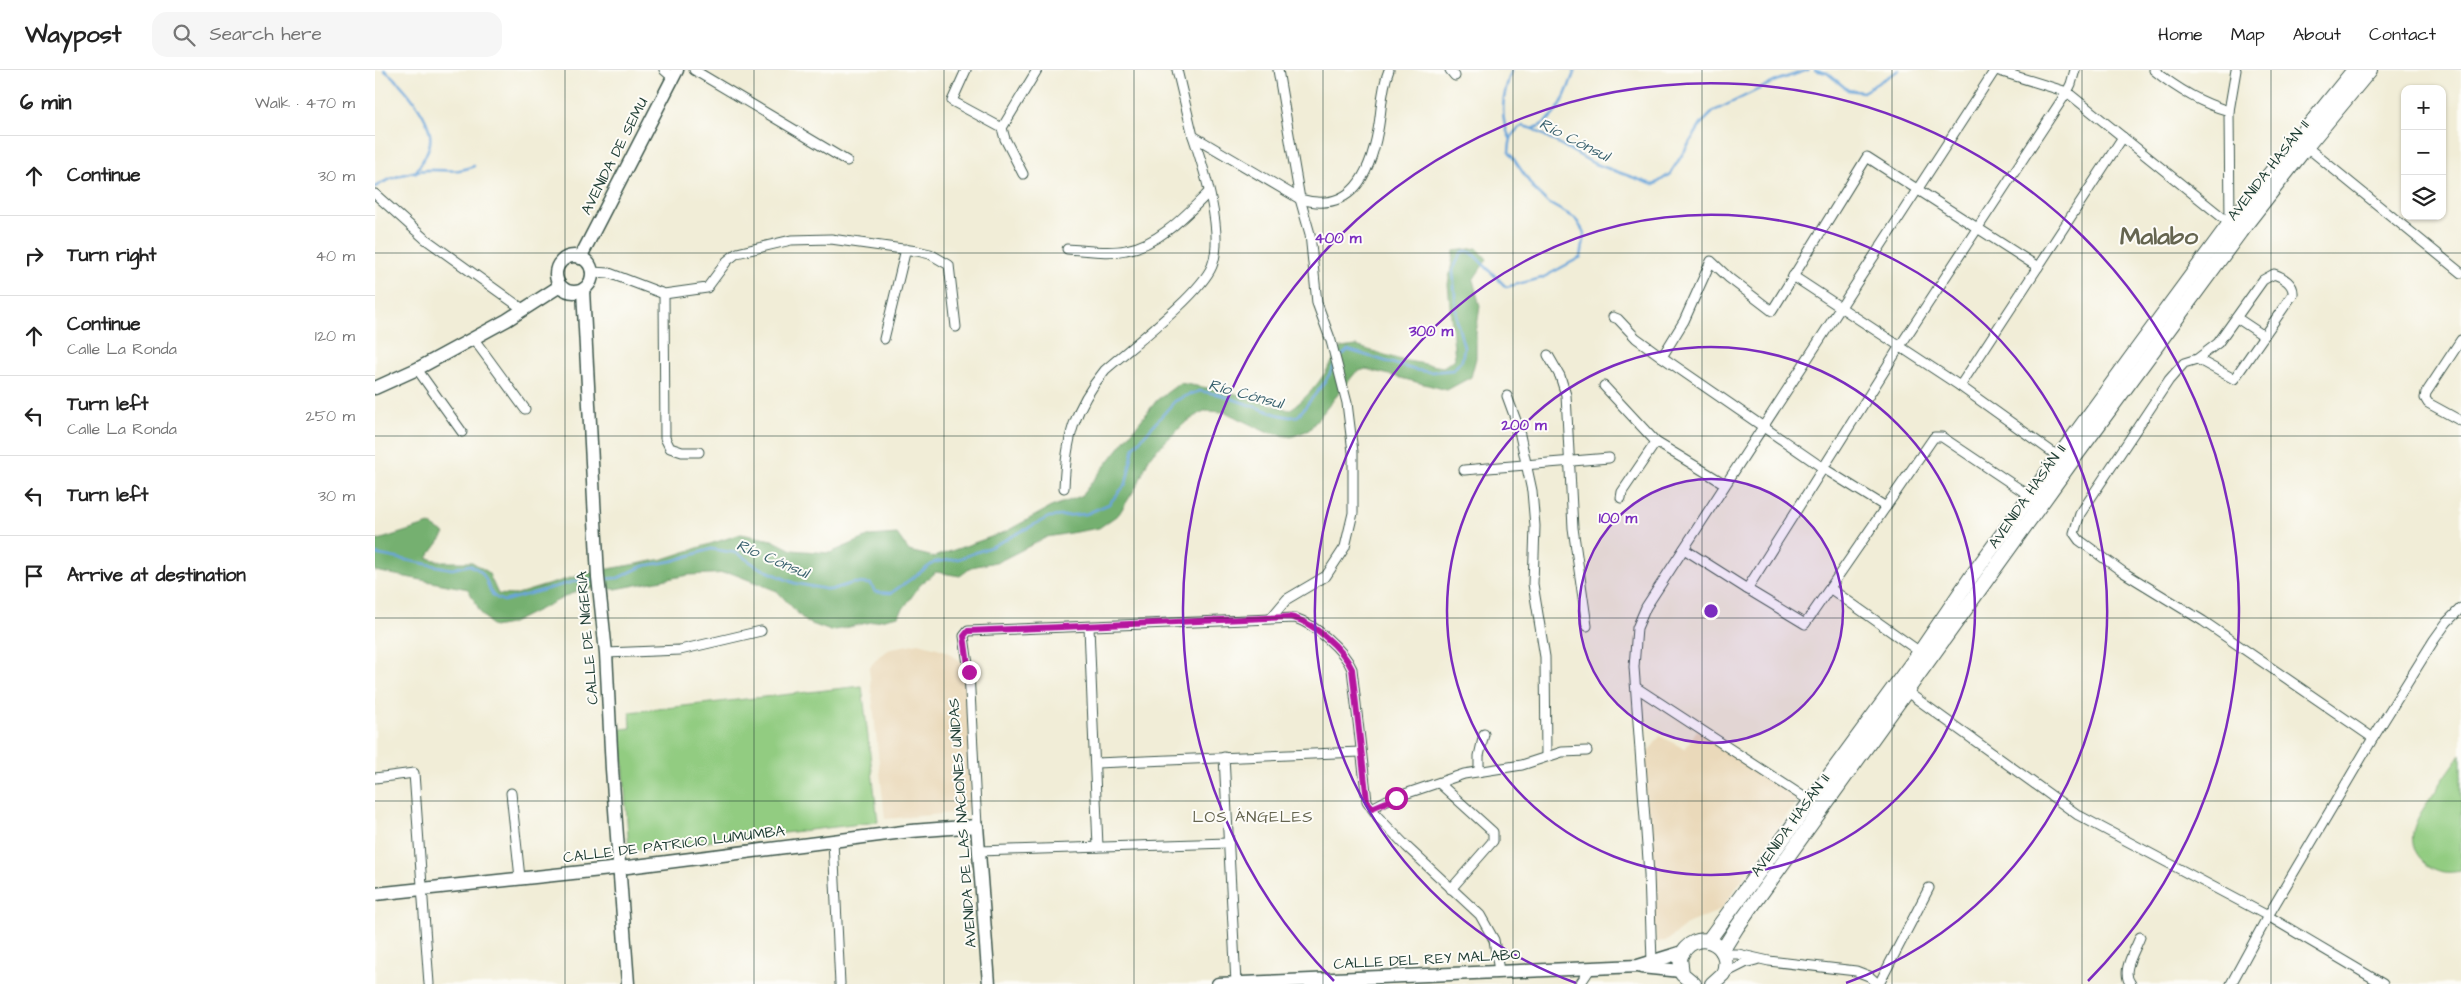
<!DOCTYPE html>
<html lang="en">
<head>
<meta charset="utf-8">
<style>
	:root { --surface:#fff; --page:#f6f6f6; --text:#222; --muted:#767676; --line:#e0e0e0 }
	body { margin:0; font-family:"Architects Daughter",sans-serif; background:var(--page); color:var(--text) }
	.controls { position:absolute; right:15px; top:15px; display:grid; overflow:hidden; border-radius:10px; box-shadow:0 1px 4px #0004 }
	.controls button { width:45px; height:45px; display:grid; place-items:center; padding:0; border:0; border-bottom:1px solid var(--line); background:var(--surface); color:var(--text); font:25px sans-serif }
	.stop { position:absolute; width:15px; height:15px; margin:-11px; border:4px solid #b5179e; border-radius:50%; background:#fff }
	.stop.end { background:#b5179e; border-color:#fff; box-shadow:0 1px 5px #0008 }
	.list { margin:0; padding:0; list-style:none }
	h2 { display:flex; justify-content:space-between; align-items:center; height:65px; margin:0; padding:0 20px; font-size:21px }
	h2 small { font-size:16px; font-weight:400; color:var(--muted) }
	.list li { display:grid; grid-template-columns:32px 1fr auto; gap:15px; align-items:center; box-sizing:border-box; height:80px; padding:0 20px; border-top:1px solid var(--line) }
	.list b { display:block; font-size:19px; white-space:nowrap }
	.list p { margin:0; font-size:16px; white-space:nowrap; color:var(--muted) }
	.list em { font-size:16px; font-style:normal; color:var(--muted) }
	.icon { flex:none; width:28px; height:28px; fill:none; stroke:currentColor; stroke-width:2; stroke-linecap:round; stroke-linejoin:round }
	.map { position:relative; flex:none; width:2086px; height:914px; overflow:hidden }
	header { display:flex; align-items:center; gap:30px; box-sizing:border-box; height:70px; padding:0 25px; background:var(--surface); border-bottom:1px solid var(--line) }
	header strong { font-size:24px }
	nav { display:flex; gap:28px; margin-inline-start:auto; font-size:18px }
	.search { width:350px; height:45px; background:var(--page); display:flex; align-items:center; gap:12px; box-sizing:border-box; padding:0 18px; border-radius:15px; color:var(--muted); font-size:19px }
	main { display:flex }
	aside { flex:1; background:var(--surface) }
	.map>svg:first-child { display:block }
</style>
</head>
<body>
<header>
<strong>Waypost</strong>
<div class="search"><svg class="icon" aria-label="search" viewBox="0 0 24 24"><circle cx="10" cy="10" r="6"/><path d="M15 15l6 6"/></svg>Search here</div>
<nav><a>Home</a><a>Map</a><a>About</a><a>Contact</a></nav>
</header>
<main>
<aside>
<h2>6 min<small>Walk · 470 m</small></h2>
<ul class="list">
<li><svg class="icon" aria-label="ahead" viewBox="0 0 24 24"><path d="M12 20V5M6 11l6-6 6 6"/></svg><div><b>Continue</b></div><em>30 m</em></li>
<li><svg class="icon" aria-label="right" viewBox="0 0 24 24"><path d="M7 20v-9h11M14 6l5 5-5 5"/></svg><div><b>Turn right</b></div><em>40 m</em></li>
<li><svg class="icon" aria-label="ahead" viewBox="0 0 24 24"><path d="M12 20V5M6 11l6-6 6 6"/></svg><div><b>Continue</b><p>Calle La Ronda</p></div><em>120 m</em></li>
<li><svg class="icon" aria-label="left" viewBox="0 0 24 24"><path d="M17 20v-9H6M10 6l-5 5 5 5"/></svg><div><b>Turn left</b><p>Calle La Ronda</p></div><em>250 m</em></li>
<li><svg class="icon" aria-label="left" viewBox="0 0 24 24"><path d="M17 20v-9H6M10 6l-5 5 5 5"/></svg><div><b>Turn left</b></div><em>30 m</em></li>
<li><svg class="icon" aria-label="arrive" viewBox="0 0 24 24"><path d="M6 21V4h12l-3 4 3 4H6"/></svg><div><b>Arrive at destination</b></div></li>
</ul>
</aside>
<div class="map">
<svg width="2086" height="914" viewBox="0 0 2086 914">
	<rect width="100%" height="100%" fill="#fdfcf7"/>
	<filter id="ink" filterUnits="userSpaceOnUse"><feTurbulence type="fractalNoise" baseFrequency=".02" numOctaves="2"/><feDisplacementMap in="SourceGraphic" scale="10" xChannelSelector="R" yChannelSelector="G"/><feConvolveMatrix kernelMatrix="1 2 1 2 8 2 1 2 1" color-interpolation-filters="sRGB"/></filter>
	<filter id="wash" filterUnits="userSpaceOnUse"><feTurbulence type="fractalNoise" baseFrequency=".0096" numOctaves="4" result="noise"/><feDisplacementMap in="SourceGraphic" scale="20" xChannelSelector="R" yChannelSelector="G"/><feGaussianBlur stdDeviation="1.12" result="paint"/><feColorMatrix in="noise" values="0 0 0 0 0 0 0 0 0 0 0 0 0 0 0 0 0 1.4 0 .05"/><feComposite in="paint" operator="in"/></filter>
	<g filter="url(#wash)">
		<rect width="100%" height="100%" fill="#f1edd7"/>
		<g fill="#ead9ba">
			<polygon points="544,573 569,580 592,595 596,732 590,742 510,749 494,598 504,586 517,578"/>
			<polygon points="1322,660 1424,728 1346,840 1314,853 1292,871 1281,872 1268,689 1285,666 1310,679"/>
		</g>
		<g fill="#92cc81" stroke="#58845a">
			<polygon points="487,616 503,752 254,781 246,659 256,658 255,642"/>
			<path d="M2086,684v117c-13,3 -26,1 -36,-8 -26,-23 -6,-49 10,-71 8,-13 17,-25 26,-38z"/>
		</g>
		<path fill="#75b06f" stroke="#4a7652" d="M1102,178l10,11 -14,21 7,26 -4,27v25l-5,19 -24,13 -81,-21 -10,3 -47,58 -18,7 -25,-5 -41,-20 -21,-1 -19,12 -35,33 -12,28 -19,30 -20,14 -52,9 -47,24 -28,6 -12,9 -24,-4 -16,13 -22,31 -67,15 -25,-9 -29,-31 -46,-18 -43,2 -72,14 -33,-1 -73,36 -17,3 -12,-14 -13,-24 -93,-18v-30l54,-17 16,10 -18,24 16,4h29l16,10 10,22 16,1 73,-22 76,-14 78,-25 31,6 20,10 38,3 40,-17 27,-2 12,17 25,6 71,-25 46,-25 30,-11 76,-96 23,-17 50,9 59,18c22,-13 39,-40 51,-62l16,-2 45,14 42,7 12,-8 -7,-75 6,-33z"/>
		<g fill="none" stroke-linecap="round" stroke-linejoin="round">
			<g stroke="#69a5da" stroke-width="2.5">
				<path d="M9,0c17,12 50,50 46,73 -2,11 -9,21 -15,30"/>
				<polyline points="1440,0 1452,3 1473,20 1488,22 1524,0"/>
				<path d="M1158,59c26,-10 33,-35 42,-59"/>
				<path d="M1135,68c-12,-22 -7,-46 2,-68"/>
				<path d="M0,117c14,-9 36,-16 52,-17 21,-1 26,4 47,-4"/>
				<path d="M963,289l10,-9 67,20 15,2 23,-2 9,-10 2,-13 -7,-25 -4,-52 8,-17 5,-2 6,2 34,34 36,-9 39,-21 4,-23 -10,-16 -27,-15 -14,-14 -25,-37c1,-13 2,-20 14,-26l10,3 60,34 61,22 16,-11 32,-51 12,-12 64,-31 30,-10"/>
				<path d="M0,484l77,15 18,-4c3,2 9,4 11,7 11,12 3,23 23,29l72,-20 19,-1"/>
				<polyline points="228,509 243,508 268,496 297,491 336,479 362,483 383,497 419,513 455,520 478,513 496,514 500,522 516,523 560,492 583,489 618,476 674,447 711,444 734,434 751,414 759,377 800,331 813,325 825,321 846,325 901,344 915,347 923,346 950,312 959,296"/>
			</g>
		</g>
	</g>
	<g filter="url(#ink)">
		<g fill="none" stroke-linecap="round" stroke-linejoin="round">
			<defs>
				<g id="street">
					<polyline points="289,0 298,8"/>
					<polyline points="319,0 472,91"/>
					<polyline points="591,0 577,31 627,58"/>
					<path d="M802,0l16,66 107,63c52,15 70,-25 78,-69 4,-20 3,-41 11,-60"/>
					<polyline points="1075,0 1080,6"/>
					<polyline points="1621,0 1692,22 1858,156"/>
					<path d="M1779,0c23,19 46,33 75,41"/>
					<polyline points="1928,74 2086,203"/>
					<polyline points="648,104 630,69 627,58 662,0"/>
					<polyline points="0,124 49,168 149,240"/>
					<polyline points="1855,153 1854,41 1861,0"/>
					<path d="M692,179c19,1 41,5 59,1 32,-5 60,-35 82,-57"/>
					<polyline points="217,202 234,203 289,224 332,218 352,191 362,183 416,170 456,169 542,181 555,184 574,195 581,257"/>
					<polyline points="1418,206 1585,316 1684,387"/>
					<polyline points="289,224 290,368 295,378 307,382 324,382"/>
					<polyline points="1238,247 1243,249 1261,268 1287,287 1448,398 1511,437"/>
					<polyline points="1862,248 1889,266"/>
					<polyline points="98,268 150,339"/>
					<polyline points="509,269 531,179"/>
					<polyline points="2086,270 2051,323 2050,328 2053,333 2086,351"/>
					<polyline points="1173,285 1185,306 1191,325 1198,458 1212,556"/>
					<polyline points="1287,287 1309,251 1336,191 1354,208 1397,241 1492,87 1663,197"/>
					<path d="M1822,289l37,20 59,-85c1,-10 -10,-17 -19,-20l-11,6 -45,63 -21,16 -13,4 -15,17 -89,134 -6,19 5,7 44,32 80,49 170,117"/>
					<polyline points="42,299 87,362"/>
					<polyline points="1229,316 1281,372 1350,414"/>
					<polyline points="1585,316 1748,67"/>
					<polyline points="1132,326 1143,356 1157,421 1160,456 1158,514 1170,587 1171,686"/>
					<polyline points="1089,400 1234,388"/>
					<path d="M689,418c2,-49 10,-80 41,-118 26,-23 95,-75 107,-104 13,-33 -8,-97 -19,-130"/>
					<polyline points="1246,428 1247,422 1281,372"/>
					<polyline points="1309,479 1372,519 1525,276 1692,22 1696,14 1700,0"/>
					<polyline points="1372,519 1430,554 1559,367 1567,367 1658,428"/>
					<polyline points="1456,519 1545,582"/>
					<polyline points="896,548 912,529 951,506 970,477 978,443 978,382 972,333 956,271 942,233 935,164 925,129 903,0"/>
					<polyline points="714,557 723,777"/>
					<polyline points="231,583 305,580 386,561"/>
					<polyline points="1262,618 1435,731"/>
					<polyline points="1528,619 1703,745 1893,846 2008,914"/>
					<polyline points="849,687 861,913"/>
					<polyline points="721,693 985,682"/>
					<polyline points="1104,701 1104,686 1109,664"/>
					<polyline points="0,708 39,703 54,914"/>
					<polyline points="1064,713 1118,762 1118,771 1076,819"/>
					<polyline points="136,723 145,808"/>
					<polyline points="997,738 1012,730 1089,704 1147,695 1187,682 1212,681"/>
					<path d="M602,756l-8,-154 -5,-36 4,-5 327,-13c19,6 49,32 57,51l15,132 11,16 29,30 73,68 14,25 5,31"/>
					<polyline points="458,771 465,914"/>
					<polyline points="604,781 853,773"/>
					<polyline points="1349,884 1363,884 1394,891 1481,901 1494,906 1503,914"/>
					<polyline points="1277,892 1274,804 1259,597 1262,558 1271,537 1620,0"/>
					<polyline points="1348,904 1370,893 1381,890"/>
					<polyline points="1205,914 1215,899"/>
					<polyline points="1504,914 1554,818"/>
					<path d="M1756,914c-11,-12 4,-33 9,-47"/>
					<polyline points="1856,914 1893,846 1998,668 2059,570 2072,552 2086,538"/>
				</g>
				<g id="secondary">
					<circle cx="199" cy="204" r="18"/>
					<polyline points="205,188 302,0"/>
					<polyline points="208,220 223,507 231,583 237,699 253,914"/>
					<polyline points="0,318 42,299 132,250 185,216"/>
					<polyline points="0,824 245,798 536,761 602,756 614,914"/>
					<polyline points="1266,897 1306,901"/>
					<polyline points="843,914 1263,896 1308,882"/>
				</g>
				<g id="primary">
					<polyline points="1333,871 1545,582 1596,507 1766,274 1855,153 1979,0"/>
					<polyline points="1347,881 1362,857 1694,395 1865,162 1932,76 1995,0"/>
					<path d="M1319,914l-12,-10 -2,-16c13,-33 56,-15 43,16l-11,10"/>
				</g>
			</defs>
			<use href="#street" stroke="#3e574c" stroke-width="11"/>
			<use href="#secondary" stroke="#3e574c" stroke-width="15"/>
			<use href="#primary" stroke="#3e574c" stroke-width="16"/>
			<use href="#street" stroke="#fff" stroke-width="9"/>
			<use href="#secondary" stroke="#fff" stroke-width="12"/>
			<use href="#primary" stroke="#fff" stroke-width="14"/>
		</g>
	</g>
	<g fill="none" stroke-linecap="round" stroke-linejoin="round" filter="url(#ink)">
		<path stroke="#b5179e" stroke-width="6" d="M594,602l-5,-36 4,-5 321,-14c22,3 54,32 63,52l15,132 5,7 24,-10"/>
	</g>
	<path fill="none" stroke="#1f3d34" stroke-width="1" stroke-opacity="0.55" d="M190,0v914M379,0v914M569,0v914M759,0v914M948,0v914M1138,0v914M1327,0v914M1517,0v914M1707,0v914M1896,0v914M0,183h2086M0,366h2086M0,548h2086M0,731h2086"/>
	<circle cx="1336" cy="541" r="132" fill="#7b2cbf" fill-opacity=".12"/>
	<g fill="none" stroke="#7b2cbf" stroke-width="2.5">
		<circle cx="1336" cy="541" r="132"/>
		<circle cx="1336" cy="541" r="264"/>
		<path d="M1201 913A396 396 0 1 1 1471 913"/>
		<path d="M959 911A528 528 0 1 1 1713 911"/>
	</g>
	<g text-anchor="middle" stroke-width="4" stroke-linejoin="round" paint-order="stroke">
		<g font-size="15" fill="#1f3d34" stroke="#fdfcf7">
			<text transform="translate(239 86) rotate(-63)" y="5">AVENIDA DE SEMU</text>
			<text transform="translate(1893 100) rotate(-52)" y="5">AVENIDA HASÁN II</text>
			<text transform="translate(1652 426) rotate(-55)" y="5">AVENIDA HASÁN II</text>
			<text transform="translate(212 568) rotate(-95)" y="5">CALLE DE NIGERIA</text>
			<text transform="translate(587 753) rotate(-94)" y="5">AVENIDA DE LAS NACIONES UNIDAS</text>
			<text transform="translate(1415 755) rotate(-54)" y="5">AVENIDA HASÁN II</text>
			<text transform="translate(299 774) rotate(-7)" y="5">CALLE DE PATRICIO LUMUMBA</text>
			<text transform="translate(1052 889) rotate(-3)" y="5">CALLE DEL REY MALABO</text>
		</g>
		<g font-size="16" font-style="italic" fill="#39616e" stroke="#fdfcf7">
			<text transform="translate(1200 69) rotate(27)" y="6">Río Cónsul</text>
			<text transform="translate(871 323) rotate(15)" y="6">Río Cónsul</text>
			<text transform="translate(398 488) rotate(23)" y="6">Río Cónsul</text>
		</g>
		<g font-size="16" letter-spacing="1" fill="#656550" stroke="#fdfcf7">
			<text x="878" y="752">LOS ÁNGELES</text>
		</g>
		<g font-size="25" font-weight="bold" fill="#656550" stroke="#fdfcf7">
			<text x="1784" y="174">Malabo</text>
		</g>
	</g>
	<circle cx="1336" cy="541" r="8" fill="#7b2cbf" stroke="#fdfcf7" stroke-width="2.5"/>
	<g font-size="15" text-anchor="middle" font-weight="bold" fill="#7b2cbf" stroke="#fdfcf7" stroke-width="4" stroke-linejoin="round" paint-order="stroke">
		<text x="963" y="173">400 m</text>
		<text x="1056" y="266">300 m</text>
		<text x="1149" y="360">200 m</text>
		<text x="1243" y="453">100 m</text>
	</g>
</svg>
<div class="controls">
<button>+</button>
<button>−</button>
<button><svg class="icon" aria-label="layers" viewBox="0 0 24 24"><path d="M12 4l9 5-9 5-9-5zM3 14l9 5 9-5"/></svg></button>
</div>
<div class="stop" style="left:1021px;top:728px"></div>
<div class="stop end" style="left:594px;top:602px"></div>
</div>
</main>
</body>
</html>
